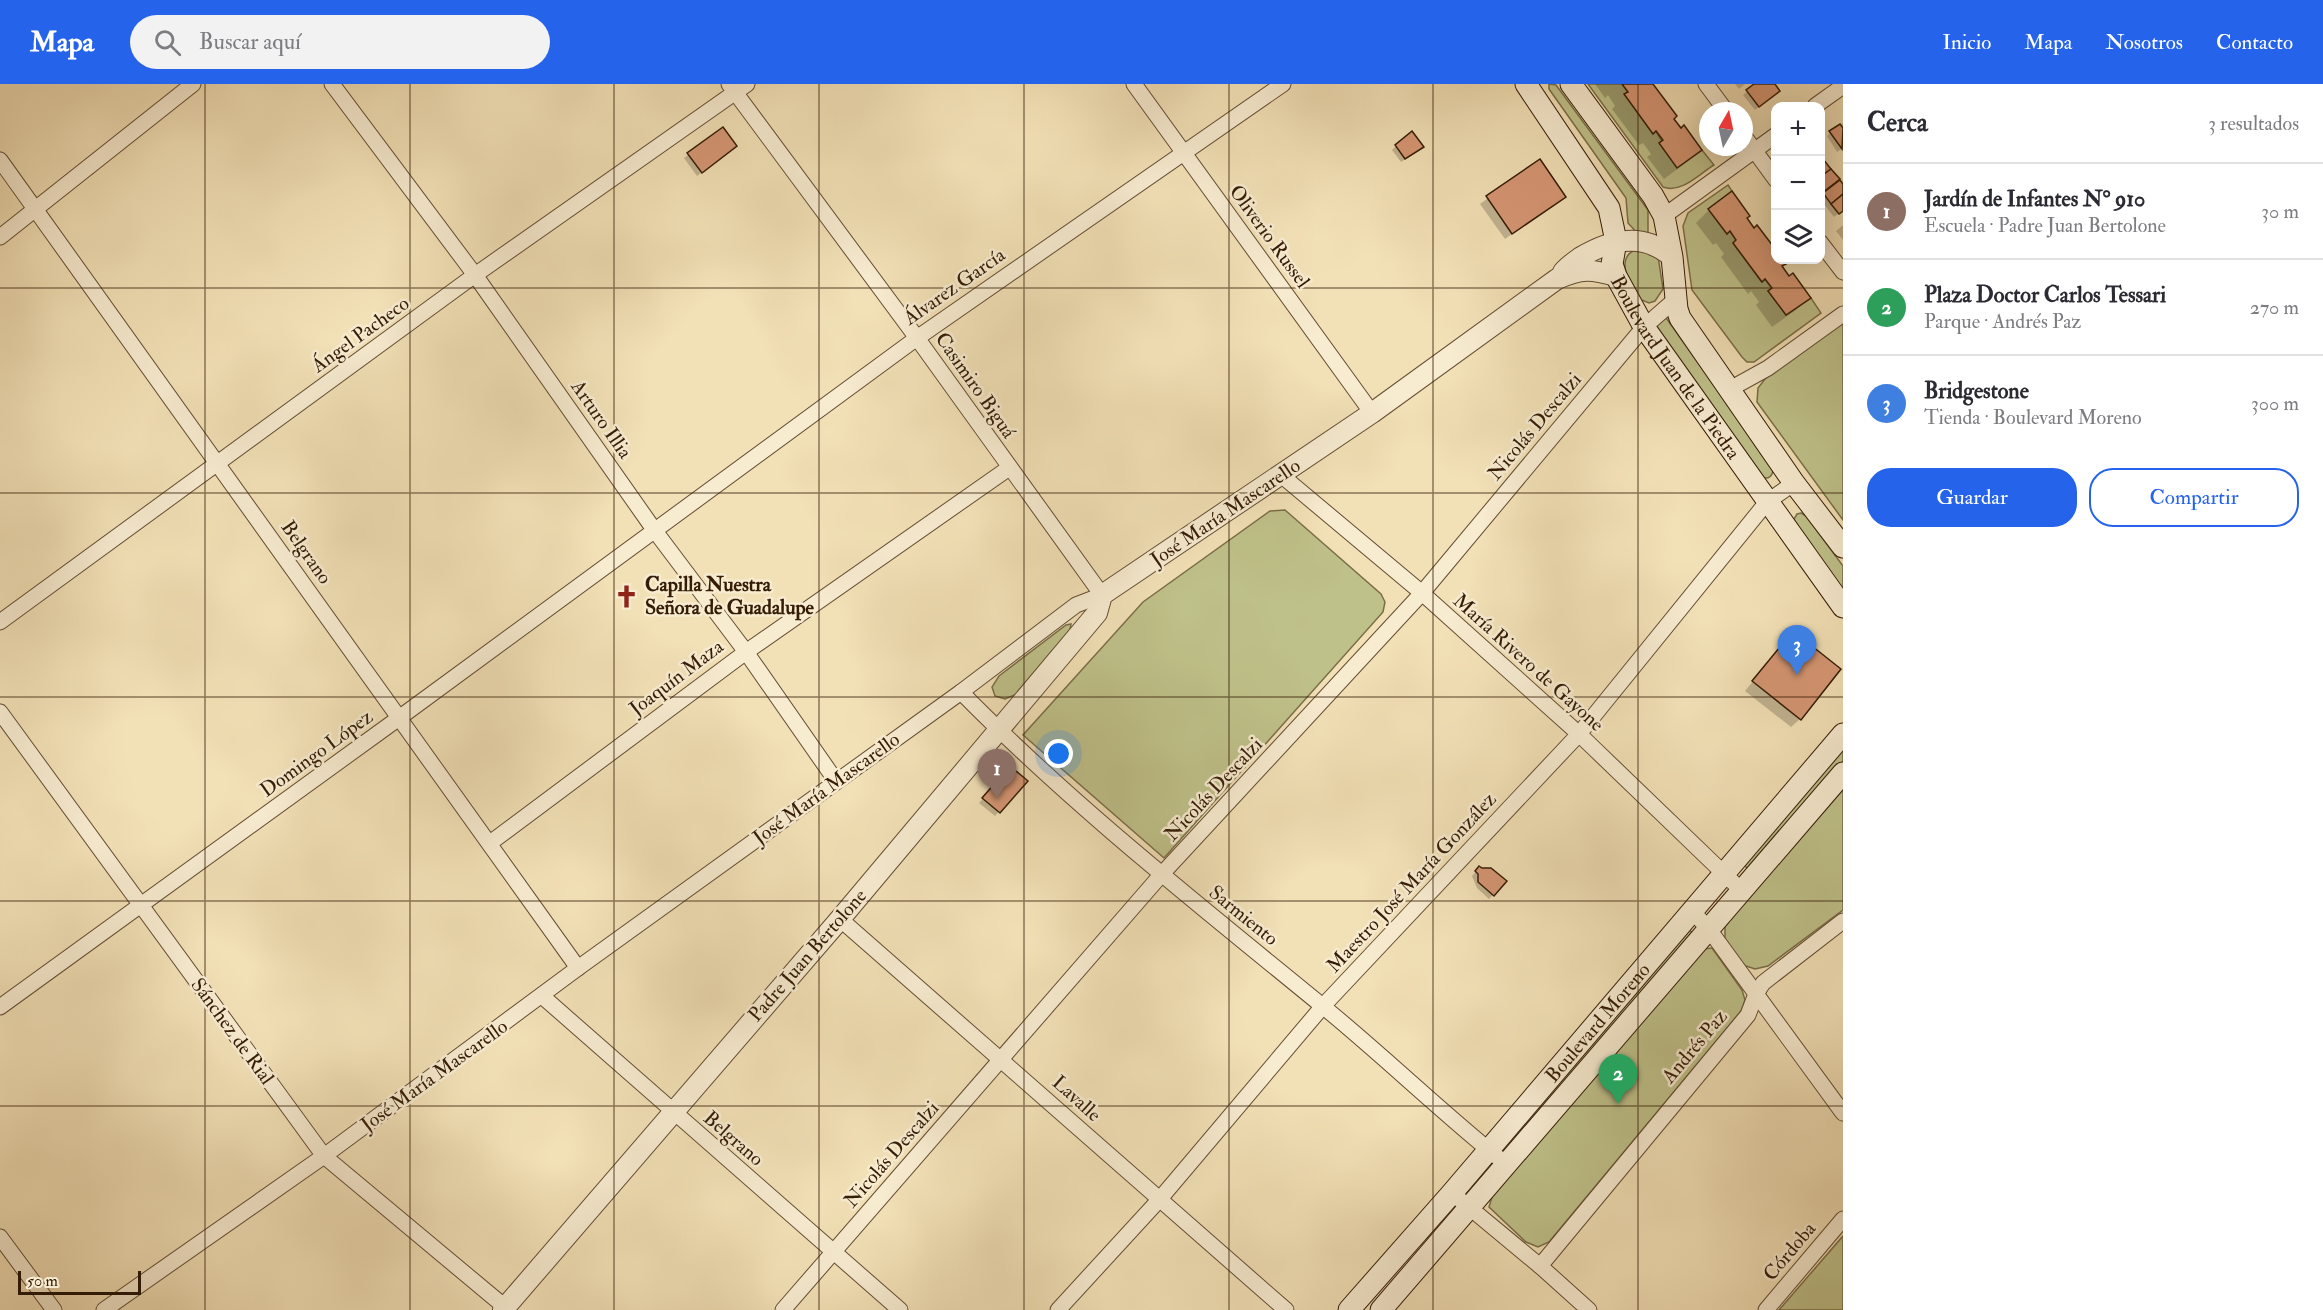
<!DOCTYPE html>
<html lang="es">
<head>
<meta charset="utf-8">
<style>
	:root { --surface:#fff; --page:#f2f2f3; --text:#2b2b33; --muted:#7c7c81; --line:#e1e1e2; --accent:#2563eb }
	body { margin:0; font-family:"IM FELL Double Pica",serif; background:var(--page); color:var(--text) }
	.controls { position:absolute; right:18px; top:18px; display:grid; overflow:hidden; border-radius:12px; box-shadow:0 6px 24px #0002 }
	.controls button { width:54px; height:54px; display:grid; place-items:center; padding:0; border:0; border-bottom:2px solid var(--line); background:var(--surface); color:var(--text); font:30px sans-serif }
	.compass { position:absolute; left:1699px; top:18px; width:54px; height:54px; border-radius:50%; background:var(--surface); box-shadow:0 6px 24px #0002; rotate:9deg }
	.scale { position:absolute; left:18px; bottom:15px; width:123px; box-sizing:border-box; padding-left:6px; border:3px solid #341c06; border-top:0; font-size:16px; line-height:21px; white-space:nowrap; color:#341c06; -webkit-text-stroke:4px #f7ebd0; paint-order:stroke }
	.you { position:absolute; left:1059px; top:670px; width:21px; height:21px; margin:-15px; border:4px solid #fff; border-radius:50%; background:#1a73e8; box-shadow:0 0 0 9px #1a73e833 }
	.badge { display:grid; place-items:center; width:39px; height:39px; border-radius:50%; background:var(--accent); color:#fff; font-size:20px; font-weight:700 }
	.pin { position:absolute; translate:-50% -50px; filter:drop-shadow(0 2px 3px #0008) }
	.pin::after { content:''; position:absolute; top:32px; width:21px; height:18px; background:inherit; clip-path:polygon(0 0,100% 0,50% 100%) }
	.list { margin:0; padding:0; list-style:none }
	h2 { display:flex; justify-content:space-between; align-items:center; height:78px; margin:0; padding:0 24px; font-size:26px }
	h2 small { font-size:20px; font-weight:400; color:var(--muted) }
	.list li { display:grid; grid-template-columns:39px 1fr auto; gap:18px; align-items:center; box-sizing:border-box; height:96px; padding:0 24px; border-top:2px solid var(--line) }
	.list b { display:block; font-size:22px; white-space:nowrap }
	.list p { margin:0; font-size:20px; white-space:nowrap; color:var(--muted) }
	.list em { font-size:20px; font-style:normal; color:var(--muted) }
	.actions { display:flex; gap:12px; padding:18px 24px }
	.actions a { flex:1; padding:14px 0; border:2px solid var(--accent); border-radius:24px; text-align:center; font-size:21px; color:var(--accent) }
	.actions .main { background:var(--accent); color:#fff }
	.icon { flex:none; width:33px; height:33px; fill:none; stroke:currentColor; stroke-width:2; stroke-linecap:round; stroke-linejoin:round }
	.map { position:relative; flex:none; width:1843px; height:1226px; overflow:hidden }
	header { display:flex; align-items:center; gap:36px; box-sizing:border-box; height:84px; padding:0 30px; background:var(--accent); color:#fff }
	header strong { font-size:28px }
	nav { display:flex; gap:33px; margin-inline-start:auto; font-size:21px }
	.search { width:420px; height:54px; background:var(--page); display:flex; align-items:center; gap:15px; box-sizing:border-box; padding:0 21px; border-radius:33px; color:var(--muted); font-size:22px }
	main { display:flex }
	aside { flex:1; background:var(--surface) }
	.map>svg:first-child { display:block }
</style>
</head>
<body>
<header>
<strong>Mapa</strong>
<div class="search"><svg class="icon" aria-label="search" viewBox="0 0 24 24"><circle cx="10" cy="10" r="6"/><path d="M15 15l6 6"/></svg>Buscar aquí</div>
<nav><a>Inicio</a><a>Mapa</a><a>Nosotros</a><a>Contacto</a></nav>
</header>
<main>
<div class="map">
<svg width="1843" height="1226" viewBox="0 0 1843 1226">
	<rect width="100%" height="100%" fill="#f2e0b6"/>
	<filter id="stains"><feTurbulence type="fractalNoise" baseFrequency=".00333" numOctaves="4"/><feColorMatrix values="0 0 0 0 .2 0 0 0 0 .09 0 0 0 0 .02 0 0 0 .5 -.17"/></filter>
	<radialGradient id="worn" r=".72"><stop offset=".6" stop-color="#630" stop-opacity="0"/><stop offset="1" stop-color="#630" stop-opacity=".3"/></radialGradient>
	<g fill="#bfc18a" stroke="#7a6e48" stroke-width="1.5">
		<polygon points="1549,0 1556,1 1648,126 1648,154 1640,152 1628,139 1626,114 1549,5"/>
		<path d="M1588,0h34l6,8 -3,2 28,39 3,-2 21,36 25,-17 12,15c-15,9 -33,29 -51,22z"/>
		<polygon points="1728,101 1732,107 1709,125 1727,149 1730,147 1736,156 1733,159 1761,197 1765,195 1772,204 1768,207 1786,231 1811,214 1821,229 1754,278 1747,278 1742,273 1692,206 1683,142 1688,129"/>
		<path d="M1637,165l21,7 5,33 -8,12 -6,2 -10,-4c-8,-14 -26,-41 -2,-50z"/>
		<path d="M1664,231l109,153c0,8 -4,12 -12,9l-109,-149z"/>
		<polygon points="1843,237 1843,436 1757,318 1758,304 1765,295"/>
		<polygon points="1285,426 1381,510 1385,518 1383,528 1164,774 1023,651 1143,518 1270,427"/>
		<polygon points="1801,429 1806,432 1843,482 1843,506 1796,440 1794,435 1797,430"/>
		<polygon points="1071,540 1070,546 1017,610 1005,615 995,612 992,603 999,592 1066,541"/>
		<polygon points="1843,662 1843,677 1750,786 1742,780"/>
		<polygon points="1843,703 1843,826 1768,882 1755,885 1743,881 1725,855 1725,843 1732,833"/>
		<polygon points="1687,844 1694,850 1514,1060 1508,1054"/>
		<polygon points="1712,864 1742,906 1745,916 1741,927 1549,1158 1538,1163 1526,1158 1489,1123 1492,1113 1703,865"/>
		<polygon points="1843,1152 1843,1226 1779,1226"/>
	</g>
	<g fill="#0003">
		<polygon points="1595,0 1652,0 1672,35 1700,65 1687,78 1664,95 1647,73 1651,70 1643,59 1639,61 1612,25 1615,22 1608,11 1605,14"/>
		<polygon points="1735,0 1745,0 1739,5"/>
		<polygon points="1756,0 1773,0 1774,11 1755,26 1743,11"/>
		<polygon points="1843,39 1843,64 1837,68 1827,52"/>
		<polygon points="722,45 731,66 697,92 684,74"/>
		<polygon points="1396,62 1418,67 1401,78 1392,66"/>
		<polygon points="1539,77 1564,113 1505,155 1480,120"/>
		<polygon points="1823,77 1843,103 1843,126 1834,133 1820,115 1820,79"/>
		<polygon points="1709,126 1746,134 1776,176 1781,176 1784,180 1781,183 1789,194 1809,213 1796,226 1772,243 1756,221 1759,218 1751,207 1748,210 1721,173 1724,170 1716,159 1713,161 1696,139"/>
		<polygon points="1843,141 1843,156 1836,147"/>
		<polygon points="1793,549 1800,635 1791,643 1745,607"/>
		<polygon points="1006,688 1026,697 995,732 979,719"/>
		<polygon points="1479,784 1505,798 1489,815 1477,804 1472,792"/>
	</g>
	<g fill="#d69774" stroke="#341c06" stroke-width="1.5">
		<polygon points="1622,0 1653,0 1677,32 1674,35 1681,44 1684,41 1702,66 1677,84 1659,59 1663,56 1656,47 1653,50 1624,10 1628,8"/>
		<polygon points="1754,0 1775,0 1780,7 1759,23 1746,6"/>
		<polygon points="1840,40 1843,44 1842,65 1829,47"/>
		<polygon points="723,43 737,62 702,89 687,69"/>
		<polygon points="1412,47 1424,63 1405,75 1395,61"/>
		<polygon points="1540,75 1566,113 1512,150 1486,112"/>
		<polygon points="1823,75 1831,85 1820,93 1820,77"/>
		<polygon points="1831,85 1840,95 1822,109 1820,93"/>
		<polygon points="1840,96 1843,100 1843,110 1831,120 1823,109"/>
		<polygon points="1732,107 1750,132 1747,134 1754,144 1757,141 1776,166 1776,176 1782,176 1786,180 1782,182 1789,192 1793,189 1811,214 1786,231 1768,207 1772,204 1765,195 1762,198 1733,159 1736,156 1730,147 1727,150 1708,125"/>
		<polygon points="1843,110 1843,127 1839,130 1831,120"/>
		<polygon points="1793,547 1841,585 1801,636 1752,597"/>
		<polygon points="1010,682 1028,697 1000,729 982,714"/>
		<polygon points="1479,782 1482,784 1491,784 1507,797 1494,812 1478,798 1478,790 1475,787"/>
	</g>
	<g fill="none" stroke-linecap="round" stroke-linejoin="round">
		<defs>
			<g id="minor">
				<polyline points="332,0 475,191 655,447 746,568 836,697"/>
				<polyline points="1134,0 1372,329"/>
				<polyline points="1706,0 1726,27"/>
				<polyline points="1815,22 1843,2"/>
				<polyline points="1744,52 1776,96"/>
				<polyline points="0,76 578,884"/>
				<polyline points="1664,132 1776,51"/>
				<polyline points="0,153 193,0"/>
				<polyline points="1820,158 1843,188"/>
				<polyline points="1730,305 1768,284 1843,230"/>
				<polyline points="1281,391 1422,509 1579,650 1741,806"/>
				<polyline points="0,538 475,191 747,0"/>
				<path d="M961,608c111,113 237,212 359,312 64,52 122,109 186,160"/>
				<polyline points="0,628 324,1072 505,1223"/>
				<polyline points="490,759 746,568 1009,384"/>
				<polyline points="1691,826 1708,844 1843,1029"/>
				<polyline points="840,835 1286,1226"/>
				<polyline points="542,912 900,1226"/>
				<polyline points="0,923 399,634 917,254 1283,0"/>
				<polyline points="1452,1109 1540,1182 1589,1226"/>
				<polyline points="0,1153 54,1226"/>
				<polyline points="1540,1182 1748,931 1756,910 1763,899 1843,837"/>
				<polyline points="104,1226 324,1072 578,884 961,608 1076,521 1102,511 917,254 729,0"/>
				<polyline points="783,1226 1161,791 1422,509 1644,243 1676,215"/>
				<polyline points="1058,1226 1159,1116 1323,922 1579,650 1767,418 1794,399"/>
				<polyline points="1766,1226 1843,1135"/>
			</g>
			<g id="tertiary">
				<path d="M1563,188c5,-6 11,-10 18,-15 30,-18 63,-25 91,0"/>
				<path d="M503,1226l337,-391 257,-306 5,-18 270,-182 185,-134c25,-11 34,-10 59,-3"/>
			</g>
			<g id="secondary">
				<path id="s1" d="M1526,0l83,124 7,33 -4,23 4,12 28,51 199,280"/>
				<polyline points="1571,0 1653,112 1664,132 1672,173 1677,225 1680,234 1794,399 1843,463"/>
				<path id="s2" d="M1349,1226l103,-117 391,-459"/>
				<polyline points="1381,1226 1843,689"/>
			</g>
		</defs>
		<use href="#minor" stroke="#644d32" stroke-width="17"/>
		<use href="#tertiary" stroke="#644d32" stroke-width="22"/>
		<use href="#secondary" stroke="#341c06" stroke-width="23"/>
		<use href="#minor" stroke="#f7ebd0" stroke-width="15"/>
		<use href="#tertiary" stroke="#f7ebd0" stroke-width="20"/>
		<use href="#secondary" stroke="#f7ebd0" stroke-width="21"/>
	</g>
	<path fill="none" stroke="#341c06" stroke-width="1.5" stroke-opacity="0.55" d="M205,0v1226M410,0v1226M614,0v1226M819,0v1226M1024,0v1226M1229,0v1226M1433,0v1226M1638,0v1226M0,204h1843M0,409h1843M0,613h1843M0,817h1843M0,1022h1843"/>
	<defs>
		<symbol id="church-bare" viewBox="-9 -9 18 18"><path d="M-1.2-6h2.4v3.5h3.3v2.4h-3.3V6h-2.4V-.1h-3.3v-2.4h3.3Z" fill="#8f2418" stroke="#f7ebd0" stroke-width="2.5" paint-order="stroke"/></symbol>
	</defs>
	<g fill-rule="evenodd">
		<use href="#church-bare" x="610" y="496" width="33" height="33"/>
	</g>
	<g text-anchor="middle" stroke-width="5" stroke-linejoin="round" paint-order="stroke">
		<g font-size="20" fill="#341c06" stroke="#f7ebd0">
			<text transform="translate(1270 152) rotate(54)" y="7">Oliverio Russel</text>
			<text transform="translate(954 202) rotate(-35)" y="7">Álvarez García</text>
			<text transform="translate(360 250) rotate(-36)" y="7">Ángel Pacheco</text>
			<text dy="7" stroke="none"><textPath href="#s1" startOffset="328">Boulevard Juan de la Piedra</textPath></text>
			<text transform="translate(976 301) rotate(55)" y="7">Casimiro Biguá</text>
			<text transform="translate(602 335) rotate(55)" y="7">Arturo Illia</text>
			<text transform="translate(1534 342) rotate(-50)" y="7">Nicolás Descalzi</text>
			<text transform="translate(1225 428) rotate(-34)" y="7">José María Mascarello</text>
			<text transform="translate(307 468) rotate(55)" y="7">Belgrano</text>
			<text transform="translate(1529 578) rotate(42)" y="7">María Rivero de Gayone</text>
			<text transform="translate(676 593) rotate(-37)" y="7">Joaquín Maza</text>
			<text transform="translate(316 669) rotate(-36)" y="7">Domingo López</text>
			<text transform="translate(826 704) rotate(-36)" y="7">José María Mascarello</text>
			<text transform="translate(1213 705) rotate(-47)" y="7">Nicolás Descalzi</text>
			<text transform="translate(1411 798) rotate(-47)" y="7">Maestro José María González</text>
			<text transform="translate(1244 831) rotate(39)" y="7">Sarmiento</text>
			<text transform="translate(807 871) rotate(-49)" y="7">Padre Juan Bertolone</text>
			<text dy="7" stroke="none"><textPath href="#s2" startOffset="380">Boulevard Moreno</textPath></text>
			<text transform="translate(233 947) rotate(54)" y="7">Sánchez de Rial</text>
			<text transform="translate(1694 962) rotate(-50)" y="7">Andrés Paz</text>
			<text transform="translate(434 991) rotate(-36)" y="7">José María Mascarello</text>
			<text transform="translate(1077 1014) rotate(42)" y="7">Lavalle</text>
			<text transform="translate(734 1054) rotate(41)" y="7">Belgrano</text>
			<text transform="translate(891 1070) rotate(-49)" y="7">Nicolás Descalzi</text>
			<text transform="translate(1789 1167) rotate(-50)" y="7">Córdoba</text>
		</g>
		<g font-size="20" font-weight="bold" fill="#341c06" stroke="#f7ebd0" text-anchor="start">
			<text x="645" y="507">Capilla Nuestra<tspan x="645" dy="23">Señora de Guadalupe</tspan></text>
		</g>
	</g>
	<rect width="100%" height="100%" filter="url(#stains)"/>
	<rect width="100%" height="100%" fill="url(#worn)"/>
</svg>
<div class="controls">
<button>+</button>
<button>−</button>
<button><svg class="icon" aria-label="layers" viewBox="0 0 24 24"><path d="M12 4l9 5-9 5-9-5zM3 14l9 5 9-5"/></svg></button>
</div>
<svg class="compass" viewBox="-18 -18 36 36"><path d="M0-13l5 13h-10z" fill="#e53935"/><path d="M0 13l5-13h-10z" fill="#7c7c81"/></svg>
<div class="scale">50 m</div>
<div class="you"></div>
<div class="pin badge" style="left:997px;top:715px;background:#8d6e63">1</div>
<div class="pin badge" style="left:1618px;top:1020px;background:#2e9e5b">2</div>
<div class="pin badge" style="left:1797px;top:591px;background:#3f7fe0">3</div>
</div>
<aside>
<h2>Cerca<small>3 resultados</small></h2>
<ul class="list">
<li><span class="badge" style="background:#8d6e63">1</span><div><b>Jardín de Infantes N° 910</b><p>Escuela · Padre Juan Bertolone</p></div><em>30 m</em></li>
<li><span class="badge" style="background:#2e9e5b">2</span><div><b>Plaza Doctor Carlos Tessari</b><p>Parque · Andrés Paz</p></div><em>270 m</em></li>
<li><span class="badge" style="background:#3f7fe0">3</span><div><b>Bridgestone</b><p>Tienda · Boulevard Moreno</p></div><em>300 m</em></li>
</ul>
<div class="actions"><a class="main">Guardar</a><a>Compartir</a></div>
</aside>
</main>
</body>
</html>
